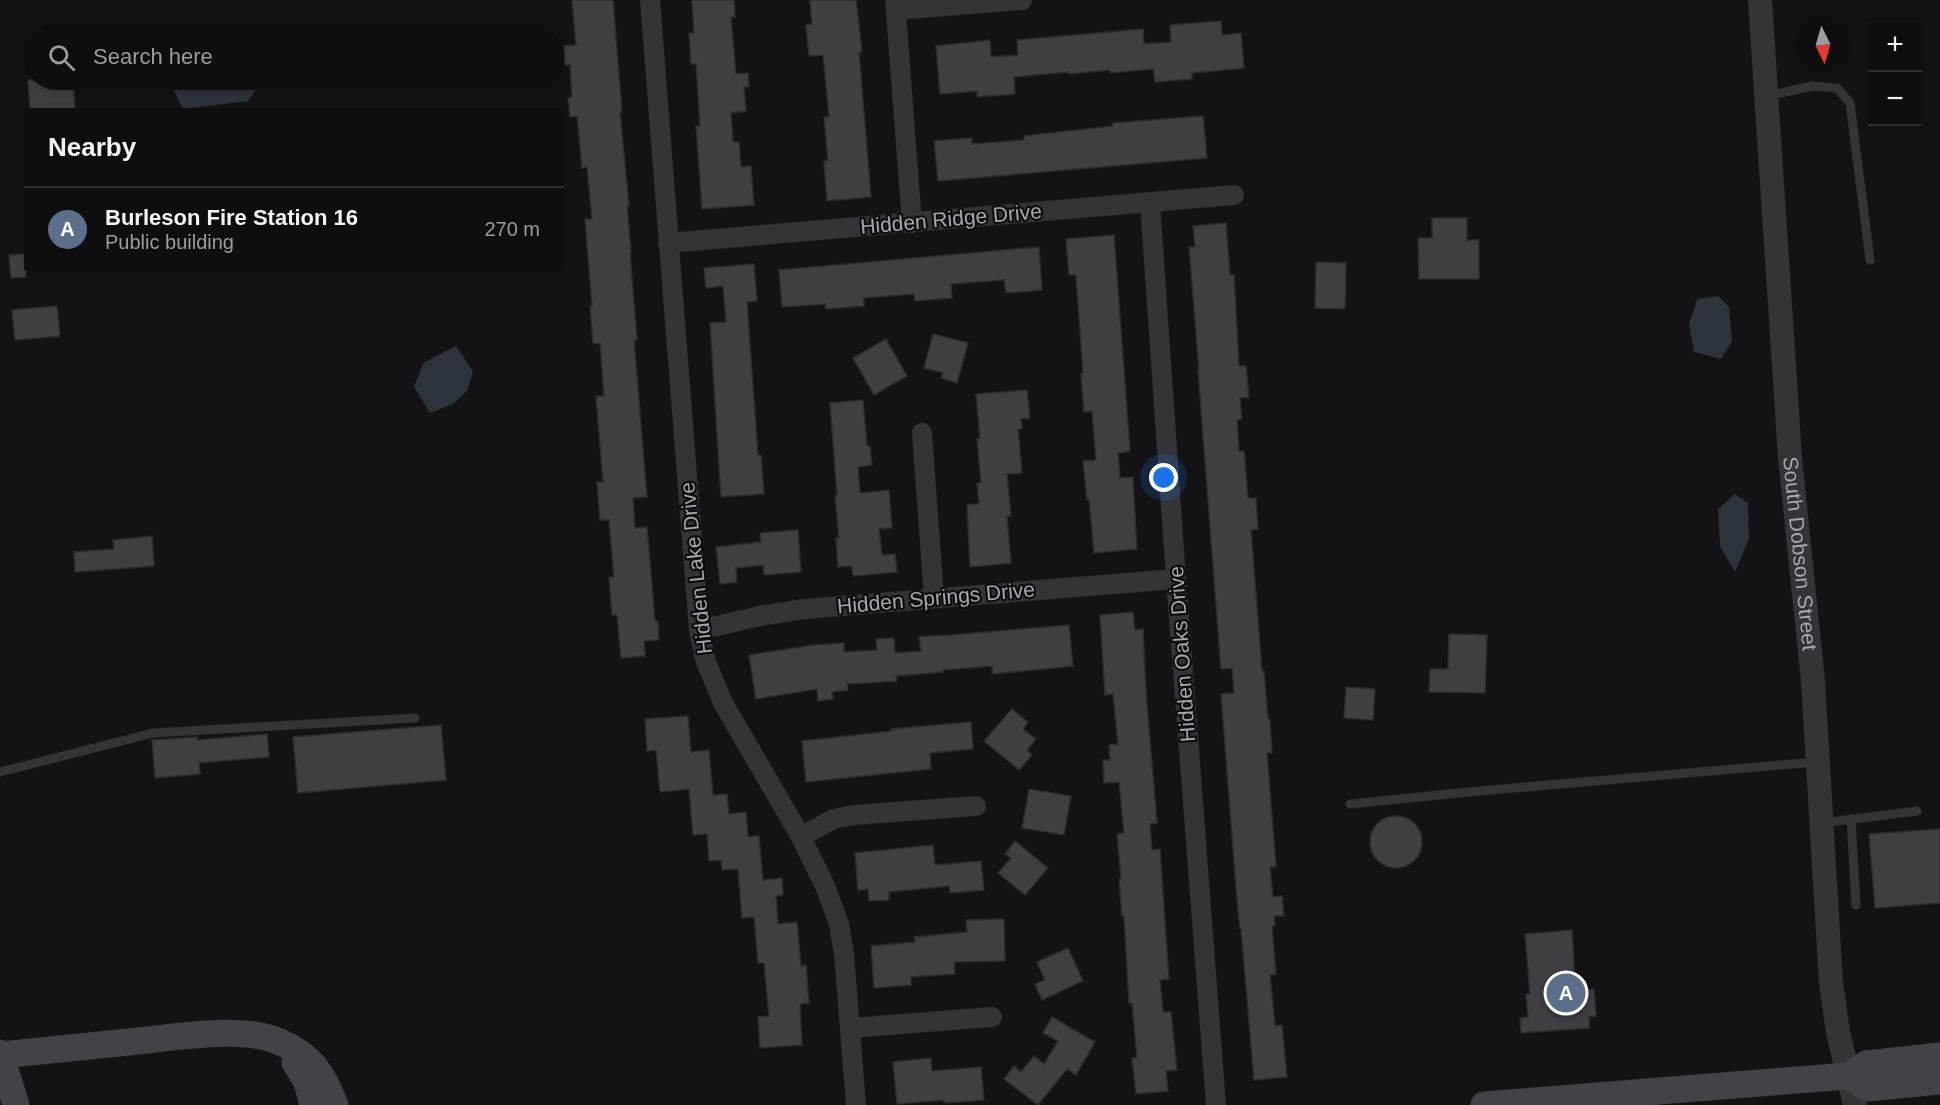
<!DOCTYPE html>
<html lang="en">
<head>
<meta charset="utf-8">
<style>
	:root { --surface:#0e0e0f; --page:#1c1c1d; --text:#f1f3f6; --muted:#9b9c9e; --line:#2e2e2f; --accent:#ddc641 }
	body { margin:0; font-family:Helvetica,sans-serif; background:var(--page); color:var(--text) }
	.controls { position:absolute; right:18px; top:18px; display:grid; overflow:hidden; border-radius:0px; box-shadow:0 3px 9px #0003 }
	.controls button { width:54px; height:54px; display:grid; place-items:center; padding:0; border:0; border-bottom:2px solid var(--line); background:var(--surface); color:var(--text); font:30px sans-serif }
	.compass { position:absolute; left:1796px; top:18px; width:54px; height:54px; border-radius:50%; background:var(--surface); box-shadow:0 3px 9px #0003; rotate:175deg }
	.you { position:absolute; left:1164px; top:478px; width:21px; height:21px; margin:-15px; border:4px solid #fff; border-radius:50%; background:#1a73e8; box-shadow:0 0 0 9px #1a73e833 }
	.badge { display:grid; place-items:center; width:39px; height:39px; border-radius:50%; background:var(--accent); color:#fff; font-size:20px; font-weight:700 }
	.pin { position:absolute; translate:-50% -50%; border:3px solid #fff; box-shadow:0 2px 6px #0006 }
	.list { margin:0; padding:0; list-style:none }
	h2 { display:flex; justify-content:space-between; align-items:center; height:78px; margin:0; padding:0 24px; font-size:26px }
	h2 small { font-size:20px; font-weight:400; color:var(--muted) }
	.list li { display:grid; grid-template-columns:39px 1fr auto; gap:18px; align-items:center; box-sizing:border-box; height:84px; padding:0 24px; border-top:2px solid var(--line) }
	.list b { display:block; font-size:22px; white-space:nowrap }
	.list p { margin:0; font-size:20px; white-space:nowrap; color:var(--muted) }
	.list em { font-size:20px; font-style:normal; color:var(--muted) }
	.icon { flex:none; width:33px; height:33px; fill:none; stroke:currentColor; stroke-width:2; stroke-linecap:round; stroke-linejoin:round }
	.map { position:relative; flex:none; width:1940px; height:1105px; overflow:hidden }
	.search { position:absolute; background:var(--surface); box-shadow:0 3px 9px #0003; left:24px; top:24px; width:540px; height:66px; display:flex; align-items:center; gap:15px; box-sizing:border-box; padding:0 21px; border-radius:33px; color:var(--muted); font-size:22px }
	.panel { position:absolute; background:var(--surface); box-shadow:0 3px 9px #0003; left:24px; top:108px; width:540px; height:162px; border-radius:0px }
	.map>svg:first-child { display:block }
</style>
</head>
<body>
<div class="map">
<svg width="1940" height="1105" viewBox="0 0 1940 1105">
	<rect width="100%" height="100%" fill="#131214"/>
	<g fill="#2d333b">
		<polygon points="169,80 263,80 248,101 183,109"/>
		<polygon points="1718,296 1729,307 1732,341 1721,359 1694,352 1689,325 1697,299"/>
		<polygon points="456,346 473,371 467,391 453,404 430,413 414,387 423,363"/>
		<polygon points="1735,494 1748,503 1749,539 1735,572 1720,546 1718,509"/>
	</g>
	<g fill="#404044" stroke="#2d2d30" stroke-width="1.5">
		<polygon points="572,0 613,0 622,113 620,113 629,206 627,206 631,252 630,253 637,340 634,340 647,497 633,498 635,528 647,527 655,621 658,621 659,640 644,641 645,656 621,658 617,615 612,615 609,577 614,577 609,520 600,520 597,482 603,482 596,396 604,396 600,343 593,344 590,306 592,306 585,219 592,219 587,167 582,168 577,116 570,117 568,98 572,97 570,65 565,65 564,46 576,45"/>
		<polygon points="692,0 734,0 735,17 731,17 736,74 748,73 749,87 744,87 746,111 731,113 733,142 739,142 741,167 751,166 754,205 702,209 696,126 700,126 696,64 691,64 689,33 694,33"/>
		<polygon points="810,0 856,0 862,52 859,52 871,197 827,201 824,161 828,161 824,117 829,117 823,55 809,56 806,25 812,24"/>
		<polygon points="1221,21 1222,35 1241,33 1244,68 1192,73 1192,79 1155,82 1153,69 1110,73 1110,70 1068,74 1068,72 1014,77 1015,94 977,97 977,91 940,94 936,46 990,40 991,57 1018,55 1017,40 1143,29 1144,44 1171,42 1170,25"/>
		<polygon points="28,80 73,80 75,110 30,110"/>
		<polygon points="1203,116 1207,158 938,181 934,141 972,138 972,144 1024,140 1024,136 1113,126 1113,123"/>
		<polygon points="1432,218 1467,218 1467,240 1479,240 1479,279 1419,279 1418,238 1432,238"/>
		<polygon points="1226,223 1230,275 1234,275 1239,366 1246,366 1249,397 1240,398 1242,419 1237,420 1239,451 1244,451 1248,498 1256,498 1258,529 1251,530 1262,671 1264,671 1268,719 1270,719 1272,753 1267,753 1276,867 1270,867 1273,897 1282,896 1284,916 1274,916 1275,926 1272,926 1276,974 1270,975 1275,1026 1282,1025 1287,1077 1254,1080 1241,929 1240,929 1237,900 1221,694 1234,693 1232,668 1221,669 1201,410 1198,370 1199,370 1189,247 1195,247 1193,226"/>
		<polygon points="1114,235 1130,451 1118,453 1120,478 1133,477 1137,549 1094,553 1089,499 1087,500 1083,461 1096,460 1092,411 1084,412 1081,374 1083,373 1076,275 1069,275 1066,239"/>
		<polygon points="1039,247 1042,290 1006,293 1004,280 951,284 952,298 915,301 914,294 864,298 864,306 826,309 825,304 782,307 779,270"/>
		<polygon points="26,254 26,277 11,278 9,255"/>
		<polygon points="1316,262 1346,263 1345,309 1315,308"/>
		<polygon points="754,264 757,301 747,302 758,455 761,455 764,494 721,497 710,323 726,322 723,286 706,288 704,268"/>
		<polygon points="57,306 60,336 15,340 12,310"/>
		<polygon points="933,334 968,343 957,383 941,378 943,373 924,368"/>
		<polygon points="886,339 907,376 874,395 853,358"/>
		<polygon points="1027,390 1030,418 1021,419 1022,429 1018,429 1022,473 1007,474 1011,516 1007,516 1011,563 970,567 967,505 979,504 977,483 981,483 977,439 980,438 976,394"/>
		<polygon points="863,400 867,446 870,446 872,465 858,467 860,493 889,490 892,528 879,529 882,555 895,554 897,572 853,576 852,566 838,567 836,538 839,538 835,495 837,495 830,403"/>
		<polygon points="798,530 801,572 764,575 763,565 736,568 737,582 720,584 716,547 761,542 760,533"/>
		<polygon points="152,536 154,566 75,572 74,552 114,549 113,540"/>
		<polygon points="1133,612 1135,630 1143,629 1146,692 1157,823 1150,824 1152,850 1160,849 1169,979 1160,980 1163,1012 1171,1012 1177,1070 1166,1071 1168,1091 1136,1094 1132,1058 1137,1058 1132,1003 1129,1003 1124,916 1122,916 1119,879 1121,879 1117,834 1124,833 1119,782 1104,783 1103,760 1110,760 1109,745 1118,744 1113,694 1105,695 1100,615"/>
		<polygon points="1069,625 1073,666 992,674 992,666 943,670 943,672 896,676 897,681 847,684 848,690 832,692 833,699 818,701 817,689 756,699 749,655 813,645 844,643 844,652 877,650 876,639 894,638 895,653 921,651 919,637 940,635 940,636"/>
		<polygon points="1449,634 1487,635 1485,693 1429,692 1430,669 1448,669"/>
		<polygon points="1346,687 1375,689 1373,720 1344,718"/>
		<polygon points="1012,709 1028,722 1023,729 1036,739 1027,750 1032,755 1019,770 984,741"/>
		<polygon points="688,716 691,752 709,750 713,795 727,794 729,814 746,812 748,837 759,836 763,880 782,878 783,895 776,896 778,924 797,922 801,966 806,965 809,1003 800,1004 802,1045 760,1048 758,1017 769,1016 764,963 758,963 754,917 742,918 738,869 722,870 721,860 709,861 707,834 693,835 689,789 660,792 656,750 647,751 645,719"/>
		<polygon points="971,722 973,749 930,753 931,769 806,782 802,741 892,731 891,729"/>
		<polygon points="441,725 446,780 298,793 293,737"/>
		<polygon points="267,734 269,757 199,763 200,774 155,778 152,740 197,737 198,740"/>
		<polygon points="1029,789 1071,796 1064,835 1022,828"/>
		<circle cx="1396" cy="842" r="26"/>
		<polygon points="1940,829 1940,903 1875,908 1869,834"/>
		<polygon points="1015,841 1048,868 1025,895 998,873 1011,858 1005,854"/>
		<polygon points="933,845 935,865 981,861 984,890 950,893 949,886 889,892 889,900 869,901 868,889 858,890 855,853"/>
		<polygon points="1004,919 1005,961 954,962 955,974 911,977 911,985 874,988 871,946 915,942 914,937 967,932 966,920"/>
		<polygon points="1572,930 1575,982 1586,981 1586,989 1594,989 1596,1016 1589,1017 1589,1028 1521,1033 1520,1018 1528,1017 1526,994 1530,994 1525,934"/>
		<polygon points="1068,948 1083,981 1042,1000 1035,984 1045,980 1037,962"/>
		<polygon points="1052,1017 1095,1042 1076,1075 1067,1069 1038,1105 1004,1079 1014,1066 1021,1072 1034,1056 1044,1064 1058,1041 1043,1033"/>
		<polygon points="931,1058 932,1071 981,1067 984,1100 944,1103 944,1100 897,1104 893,1062"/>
	</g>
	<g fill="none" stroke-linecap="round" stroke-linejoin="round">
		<g stroke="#343438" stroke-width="9">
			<polyline points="1768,96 1812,86 1837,88 1850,103 1870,260"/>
			<polyline points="0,772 153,733 415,718"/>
			<polyline points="1350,804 1479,791 1816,762"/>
			<polyline points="1851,819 1856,905"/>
			<polyline points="1822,823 1917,811"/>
		</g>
		<g stroke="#343438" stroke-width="20">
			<polyline points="650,0 699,630 706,662 723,703 801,837 825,886 839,924 844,954 856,1105"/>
			<polyline points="895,0 912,223"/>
			<polyline points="896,10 1022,0"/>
			<polyline points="1150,203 1176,579 1216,1105"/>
			<polyline points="668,243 1234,195"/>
			<polyline points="922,433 934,598"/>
			<polyline points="699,630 760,616 804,609 1176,579"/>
			<polyline points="801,837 833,819 854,815 976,806"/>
			<polyline points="850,1028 992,1017"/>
		</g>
		<path stroke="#343438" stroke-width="24" id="s1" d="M1760,0l30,458 23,223 18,302 7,49 17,73"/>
		<g stroke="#424248" stroke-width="27">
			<polyline points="0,1053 16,1105"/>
			<path d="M1,1055c46,-5 91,-9 137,-14 40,-4 105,-16 142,1 32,14 43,32 55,63"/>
			<polyline points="295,1062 307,1082 313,1105"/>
			<polyline points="1848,1076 1868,1088 1940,1081"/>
			<polyline points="1484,1105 1848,1076 1866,1064 1940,1056"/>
		</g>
	</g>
	<g text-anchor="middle" stroke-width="4.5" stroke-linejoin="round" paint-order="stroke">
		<g font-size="21" fill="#a6a7b3" stroke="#0e0e0f">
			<text transform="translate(951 219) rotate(-5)" y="7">Hidden Ridge Drive</text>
			<text dy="7" stroke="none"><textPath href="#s1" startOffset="555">South Dobson Street</textPath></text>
			<text transform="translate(696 568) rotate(-96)" y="7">Hidden Lake Drive</text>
			<text transform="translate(936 598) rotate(-5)" y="7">Hidden Springs Drive</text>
			<text transform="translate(1182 654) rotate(-94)" y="7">Hidden Oaks Drive</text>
		</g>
	</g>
</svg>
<div class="controls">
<button>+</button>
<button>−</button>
</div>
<svg class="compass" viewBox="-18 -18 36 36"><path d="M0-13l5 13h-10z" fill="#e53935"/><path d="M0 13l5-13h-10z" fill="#9b9c9e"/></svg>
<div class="you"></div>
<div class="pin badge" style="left:1566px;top:993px;background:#5c6f8a">A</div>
<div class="search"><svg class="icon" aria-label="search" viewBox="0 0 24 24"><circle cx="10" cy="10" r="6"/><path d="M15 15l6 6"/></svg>Search here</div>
<section class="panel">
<h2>Nearby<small></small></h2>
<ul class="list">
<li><span class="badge" style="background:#5c6f8a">A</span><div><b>Burleson Fire Station 16</b><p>Public building</p></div><em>270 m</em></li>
</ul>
</section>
</div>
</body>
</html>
